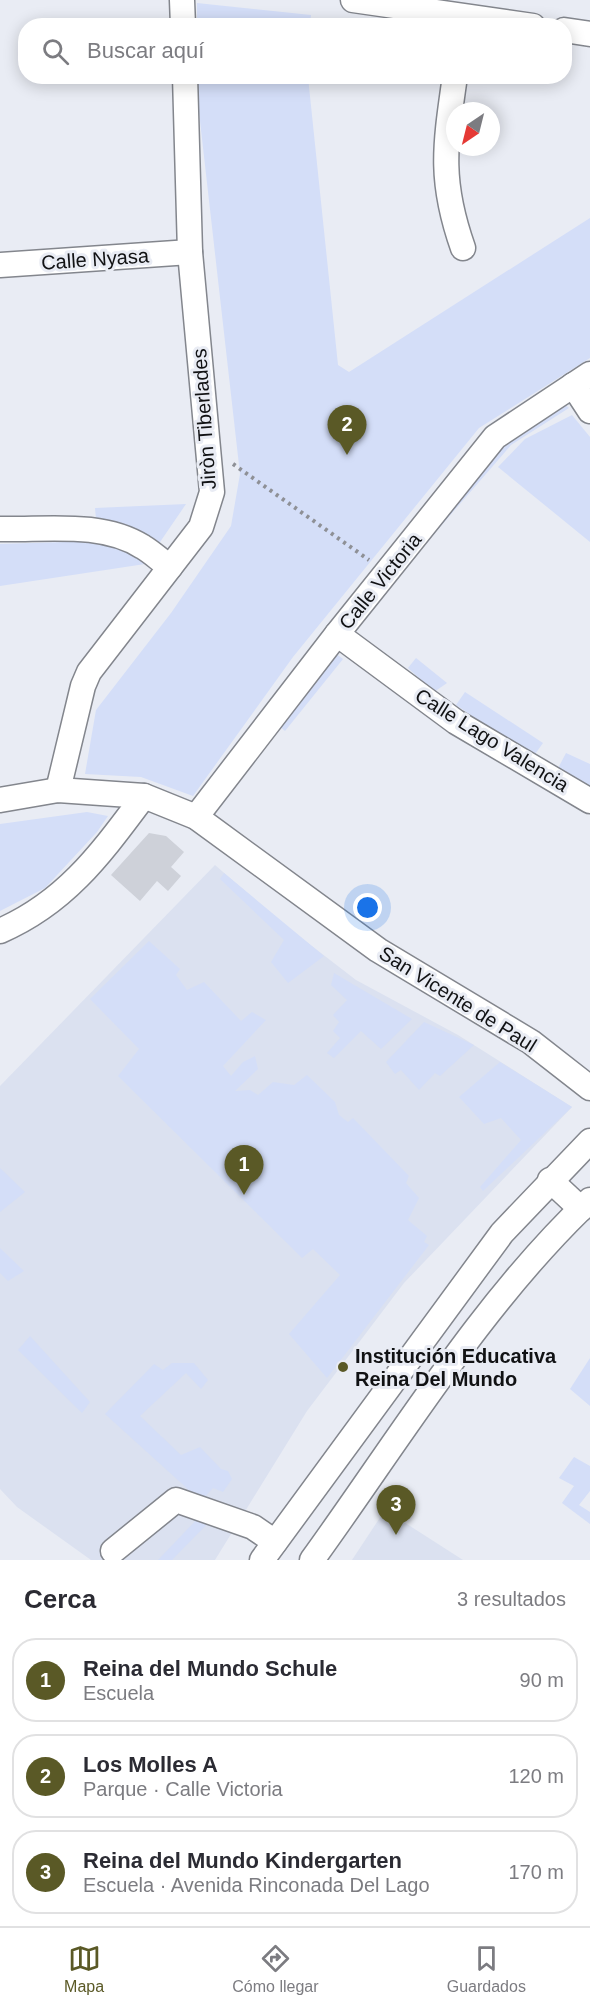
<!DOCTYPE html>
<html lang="es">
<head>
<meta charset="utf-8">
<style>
	:root { --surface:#fff; --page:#f7f7f7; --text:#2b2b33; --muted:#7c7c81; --line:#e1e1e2; --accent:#5a5926 }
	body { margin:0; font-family:Arial,sans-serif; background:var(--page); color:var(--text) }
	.compass { position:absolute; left:446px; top:102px; width:54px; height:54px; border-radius:50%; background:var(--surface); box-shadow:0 3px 15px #0003; rotate:215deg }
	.you { position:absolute; left:368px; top:908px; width:21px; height:21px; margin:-15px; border:4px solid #fff; border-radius:50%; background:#1a73e8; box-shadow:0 0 0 9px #1a73e833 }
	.badge { display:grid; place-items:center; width:39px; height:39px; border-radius:50%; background:var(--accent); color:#fff; font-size:20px; font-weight:700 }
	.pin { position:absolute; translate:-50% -50px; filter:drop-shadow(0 2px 3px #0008) }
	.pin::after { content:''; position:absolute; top:32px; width:21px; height:18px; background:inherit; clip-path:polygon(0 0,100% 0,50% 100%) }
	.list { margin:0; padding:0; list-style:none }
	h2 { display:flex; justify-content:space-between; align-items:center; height:78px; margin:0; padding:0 24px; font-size:26px }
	h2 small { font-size:20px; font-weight:400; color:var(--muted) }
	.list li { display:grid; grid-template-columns:39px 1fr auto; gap:18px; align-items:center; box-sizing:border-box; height:84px; margin:0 12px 12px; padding:0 12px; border:2px solid var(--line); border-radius:24px }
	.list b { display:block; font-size:22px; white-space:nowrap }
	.list p { margin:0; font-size:20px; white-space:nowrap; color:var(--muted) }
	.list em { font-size:20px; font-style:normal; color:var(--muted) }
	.icon { flex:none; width:33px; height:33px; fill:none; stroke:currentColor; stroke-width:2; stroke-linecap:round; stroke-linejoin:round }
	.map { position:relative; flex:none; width:590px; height:1560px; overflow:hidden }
	.search { position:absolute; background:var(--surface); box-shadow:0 3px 15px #0003; left:18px; right:18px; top:18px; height:66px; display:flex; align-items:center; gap:15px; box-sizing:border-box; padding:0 21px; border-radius:24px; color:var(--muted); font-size:22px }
	.sheet { height:366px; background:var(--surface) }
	nav { display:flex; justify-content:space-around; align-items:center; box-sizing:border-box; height:84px; border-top:2px solid var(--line); background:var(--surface); font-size:16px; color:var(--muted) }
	nav a { display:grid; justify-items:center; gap:3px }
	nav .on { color:var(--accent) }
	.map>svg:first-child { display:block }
</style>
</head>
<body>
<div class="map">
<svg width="590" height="1560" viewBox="0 0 590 1560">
	<rect width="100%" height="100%" fill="#e9ecf4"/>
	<g fill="#dbe1f0">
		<polygon points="215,865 282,923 356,980 458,1035 572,1107 404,1283 307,1411 215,1560 91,1560 17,1507 0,1489 0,1086"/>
		<polygon points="385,1510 463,1560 352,1560"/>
	</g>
	<g fill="#d4def8">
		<polygon points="197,3 311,15 310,25 197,25"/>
		<polygon points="195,77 308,77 338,365 349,372 590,218 590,358 479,428 293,657 193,796 141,777 85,774 96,710 171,613 231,526 240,474"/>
		<polygon points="564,404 569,408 511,445 427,542 422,538 505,439"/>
		<polygon points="572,415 590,437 590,542 498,467 525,439"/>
		<polygon points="186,504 145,564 0,586 0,544 98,541 95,508"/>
		<polygon points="331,650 343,659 285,731 277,724"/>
		<polygon points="416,658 447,683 434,692 408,668"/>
		<polygon points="465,692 543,743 533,757 456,705"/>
		<polygon points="566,753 590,764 590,797 555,774"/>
		<polygon points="87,812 108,816 97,832 45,888 0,911 0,824"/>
		<polygon points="224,873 324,956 288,983 271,962 284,940 220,879"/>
		<polygon points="149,941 180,969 176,975 187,990 204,982 241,1021 252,1012 266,1020 223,1066 231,1076 243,1062 255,1056 258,1069 235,1091 250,1090 258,1095 273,1082 294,1085 307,1075 335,1102 339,1115 348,1122 353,1118 409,1176 406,1183 419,1198 408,1220 427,1236 424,1242 429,1245 327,1378 289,1334 340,1275 313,1249 302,1258 118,1076 139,1049 90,999"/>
		<polygon points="334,973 412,1019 381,1049 361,1031 334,1058 327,1053 340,1038 333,1031 339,1022 333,1015 347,1000 331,985"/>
		<polygon points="424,1022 474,1045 440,1076 435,1073 419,1090 401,1070 395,1074 386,1062"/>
		<polygon points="500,1062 572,1107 483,1191 480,1187 521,1140 501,1118 484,1124 459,1097"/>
		<polygon points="0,1168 25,1192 0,1212"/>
		<polygon points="0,1248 24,1271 8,1281 0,1273"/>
		<polygon points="30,1336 90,1402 82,1413 18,1350"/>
		<polygon points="590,1358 590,1406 570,1389"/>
		<polygon points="172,1363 194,1363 208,1380 201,1389 186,1373 140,1416 181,1455 200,1447 221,1469 228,1471 232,1479 223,1492 213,1488 201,1501 105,1414 154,1364 163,1370"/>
		<polygon points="574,1457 590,1466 590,1491 579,1505 590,1512 590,1524 562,1503 574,1486 559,1478"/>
		<polygon points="202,1514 212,1519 172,1560 158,1560"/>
	</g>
	<polygon fill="#ced1d9" points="149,833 166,836 184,852 171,867 181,876 168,891 157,881 140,901 111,875"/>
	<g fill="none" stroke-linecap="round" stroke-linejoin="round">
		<defs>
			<g id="minor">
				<polyline points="182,0 183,26"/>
				<polyline points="353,0 533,26"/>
				<polyline points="564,30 590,34"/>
				<path d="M455,76c-10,70 -16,104 8,172"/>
				<polyline points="0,265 190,252"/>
				<polyline points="573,385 590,411"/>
				<path d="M0,529c47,1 102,-8 143,18 10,6 18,14 27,20"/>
				<polyline points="337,634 456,722 590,801"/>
				<polyline points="58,790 83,686 89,672 201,527 212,492 190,252 185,76"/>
				<polyline points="0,800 58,790 144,796 196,817 378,950 531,1042 590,1088"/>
				<polyline points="196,817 337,634 495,437 590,374"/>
				<path d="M0,931c67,-29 102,-79 144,-135"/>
				<polyline points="550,1180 581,1209"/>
				<polyline points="113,1551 176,1500 253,1527 275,1542"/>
				<polyline points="262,1560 502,1233 590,1141"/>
				<path d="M312,1560c87,-120 170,-258 278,-360"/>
			</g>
		</defs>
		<use href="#minor" stroke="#83868d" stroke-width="27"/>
		<polyline stroke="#8e9096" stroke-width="4" stroke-dasharray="3 4.5" stroke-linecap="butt" points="233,464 369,560"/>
		<use href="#minor" stroke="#fff" stroke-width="24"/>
	</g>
	<circle fill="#5a5926" stroke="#e9ecf4" stroke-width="2" cx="343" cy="1367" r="6"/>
	<g text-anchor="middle" stroke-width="6" stroke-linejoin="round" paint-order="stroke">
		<g font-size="20" fill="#111214" stroke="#e9ecf4">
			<text transform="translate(95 259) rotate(-4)" y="7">Calle Nyasa</text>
			<text transform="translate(204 419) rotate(-94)" y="7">Jiròn Tiberlades</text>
			<text transform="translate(380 581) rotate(-51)" y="7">Calle Victoria</text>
			<text transform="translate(492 740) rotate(32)" y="7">Calle Lago Valencia</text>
			<text transform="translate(458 999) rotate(32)" y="7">San Vicente de Paul</text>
		</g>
		<g font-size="20" font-weight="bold" fill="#111214" stroke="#e9ecf4" text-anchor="start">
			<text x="355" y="1363">Institución Educativa<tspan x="355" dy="23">Reina Del Mundo</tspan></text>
		</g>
	</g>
</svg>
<svg class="compass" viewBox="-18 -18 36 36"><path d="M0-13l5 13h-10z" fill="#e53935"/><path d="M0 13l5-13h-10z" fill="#7c7c81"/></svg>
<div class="you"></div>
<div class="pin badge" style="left:244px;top:1195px">1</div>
<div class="pin badge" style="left:347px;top:455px">2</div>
<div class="pin badge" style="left:396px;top:1535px">3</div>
<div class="search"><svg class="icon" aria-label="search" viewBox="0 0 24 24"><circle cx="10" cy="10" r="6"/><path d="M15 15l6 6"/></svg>Buscar aquí</div>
</div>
<section class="sheet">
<h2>Cerca<small>3 resultados</small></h2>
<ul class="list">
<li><span class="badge">1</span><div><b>Reina del Mundo Schule</b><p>Escuela</p></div><em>90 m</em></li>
<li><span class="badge">2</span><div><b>Los Molles A</b><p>Parque · Calle Victoria</p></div><em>120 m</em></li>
<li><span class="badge">3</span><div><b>Reina del Mundo Kindergarten</b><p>Escuela · Avenida Rinconada Del Lago</p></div><em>170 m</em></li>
</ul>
</section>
<nav>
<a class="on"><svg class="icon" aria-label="map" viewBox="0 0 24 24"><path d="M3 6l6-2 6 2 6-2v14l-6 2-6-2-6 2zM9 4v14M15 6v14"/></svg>Mapa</a>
<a><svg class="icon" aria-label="directions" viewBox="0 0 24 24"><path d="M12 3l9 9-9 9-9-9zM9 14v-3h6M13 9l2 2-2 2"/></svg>Cómo llegar</a>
<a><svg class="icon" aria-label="saved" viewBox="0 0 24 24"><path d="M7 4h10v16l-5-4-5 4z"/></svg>Guardados</a>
</nav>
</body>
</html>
